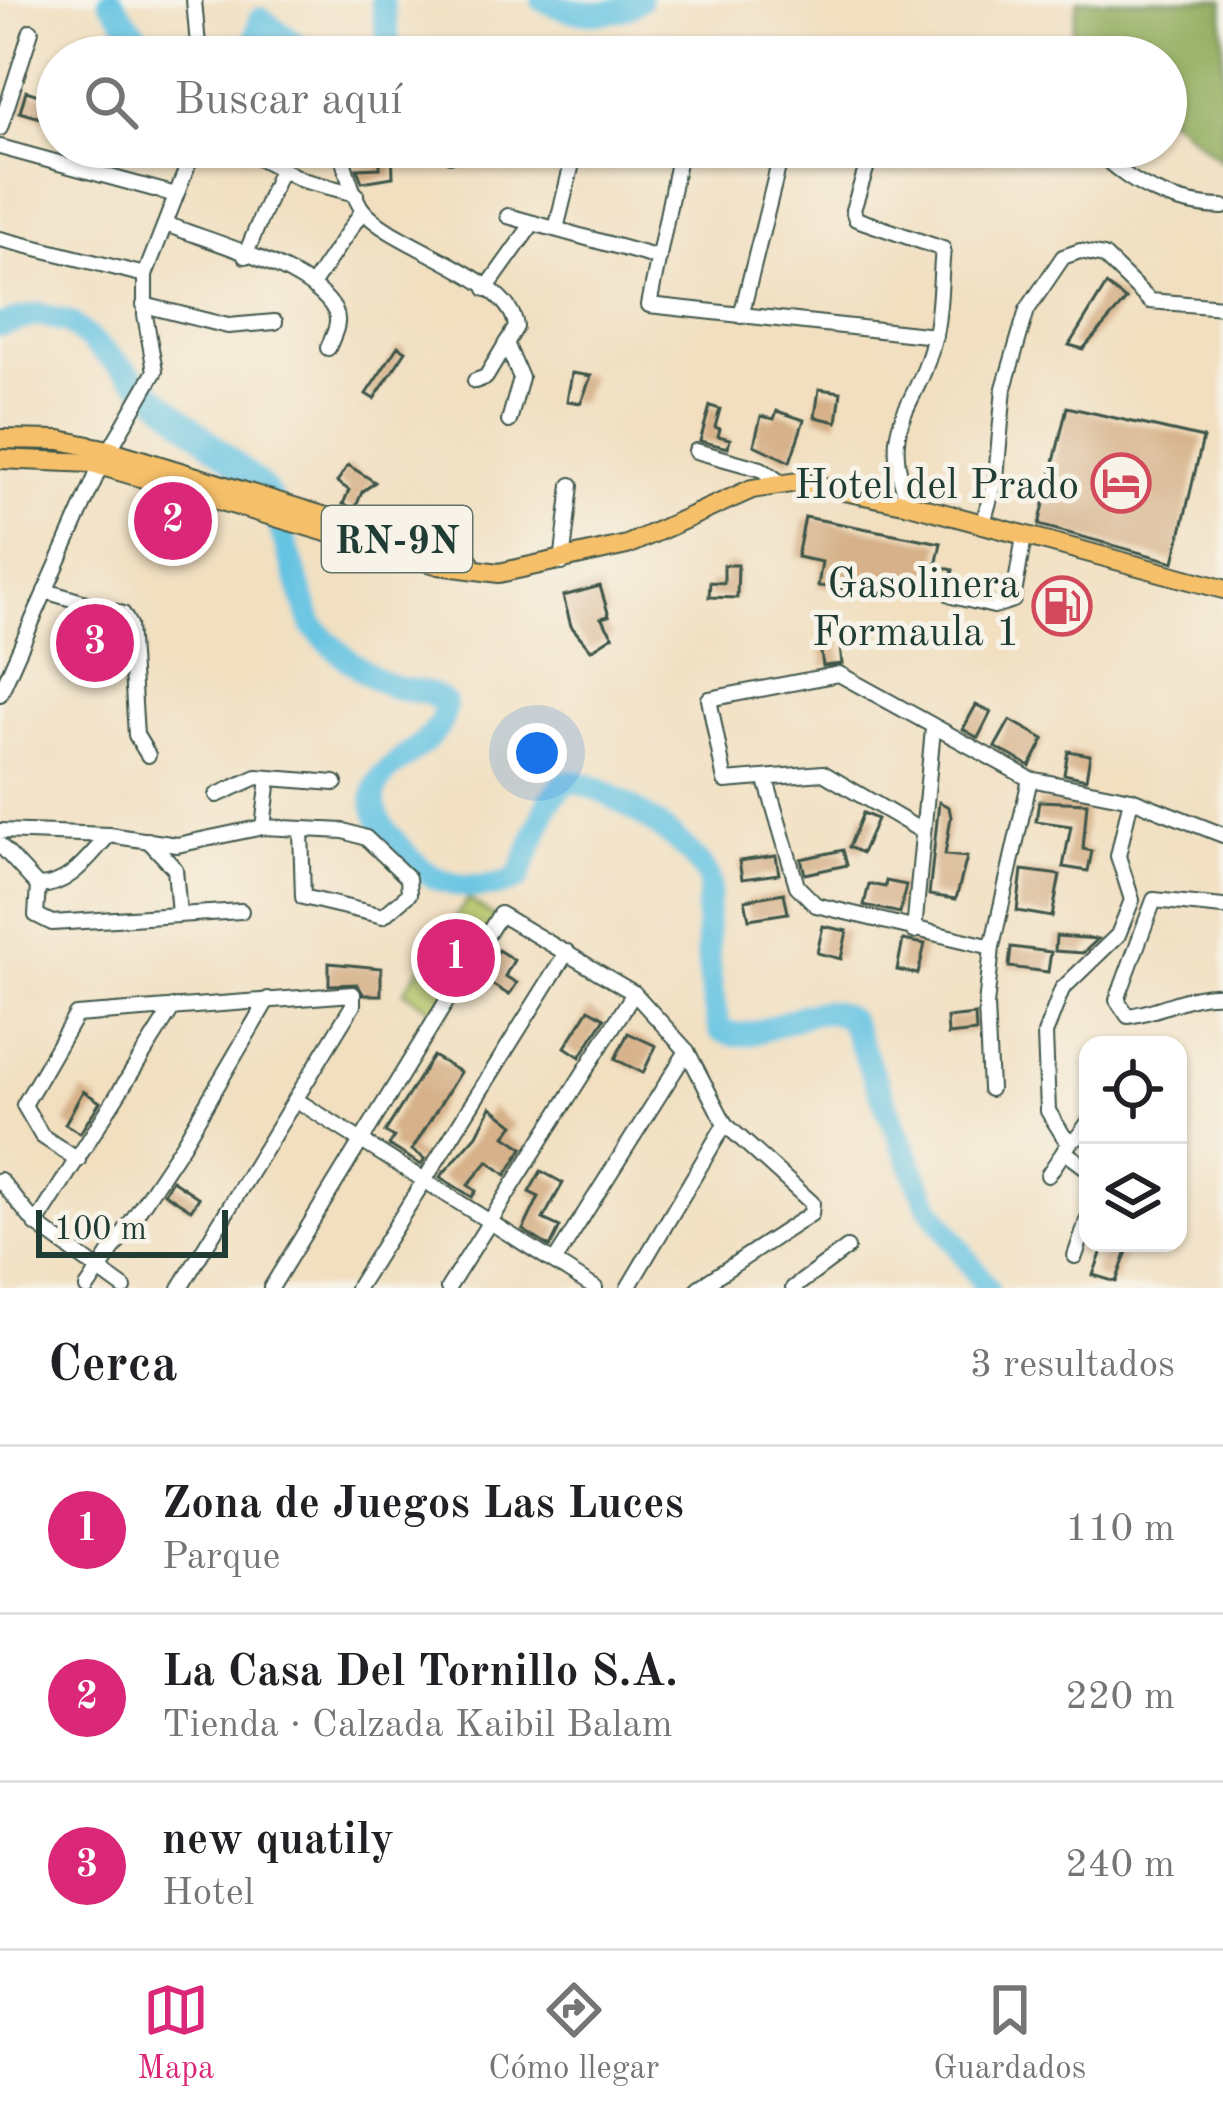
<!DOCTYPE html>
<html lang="es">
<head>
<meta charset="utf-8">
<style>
	:root { --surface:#fff; --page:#f2f2f2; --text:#202124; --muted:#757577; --line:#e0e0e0; --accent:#db2777 }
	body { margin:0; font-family:"Old Standard TT",serif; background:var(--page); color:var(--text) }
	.controls { position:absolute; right:36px; bottom:36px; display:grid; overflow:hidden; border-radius:24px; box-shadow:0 3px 9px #0004 }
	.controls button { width:108px; height:108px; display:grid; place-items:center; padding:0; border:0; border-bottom:3px solid var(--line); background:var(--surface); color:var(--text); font:60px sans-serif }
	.scale { position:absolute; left:36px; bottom:30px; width:192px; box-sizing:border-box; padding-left:12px; border:6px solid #1f3d34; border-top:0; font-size:33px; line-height:42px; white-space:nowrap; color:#1f3d34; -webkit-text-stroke:9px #f7f3e8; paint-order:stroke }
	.you { position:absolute; left:537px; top:753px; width:42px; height:42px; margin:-30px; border:9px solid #fff; border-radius:50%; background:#1a73e8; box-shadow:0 0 0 18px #1a73e833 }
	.badge { display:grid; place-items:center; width:78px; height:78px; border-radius:50%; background:var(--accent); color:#fff; font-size:39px; font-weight:700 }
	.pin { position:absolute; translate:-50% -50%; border:6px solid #fff; box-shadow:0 3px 12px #0006 }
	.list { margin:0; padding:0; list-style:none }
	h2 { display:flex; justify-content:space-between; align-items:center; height:156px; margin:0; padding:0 48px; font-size:51px }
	h2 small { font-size:39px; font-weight:400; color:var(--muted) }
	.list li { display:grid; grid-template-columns:78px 1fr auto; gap:36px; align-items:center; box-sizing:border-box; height:168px; padding:0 48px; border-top:3px solid var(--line) }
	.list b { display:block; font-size:45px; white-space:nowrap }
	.list p { margin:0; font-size:39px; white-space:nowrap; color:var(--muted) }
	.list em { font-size:39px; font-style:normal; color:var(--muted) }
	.icon { flex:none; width:66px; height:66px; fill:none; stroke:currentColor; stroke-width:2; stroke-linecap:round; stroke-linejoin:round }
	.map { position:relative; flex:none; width:1223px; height:1288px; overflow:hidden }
	.search { position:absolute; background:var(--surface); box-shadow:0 3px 9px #0004; left:36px; right:36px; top:36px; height:132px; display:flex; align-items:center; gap:30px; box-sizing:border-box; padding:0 42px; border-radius:66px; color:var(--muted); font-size:45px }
	.sheet { height:660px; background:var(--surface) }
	nav { display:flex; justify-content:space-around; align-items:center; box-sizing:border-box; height:168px; border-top:3px solid var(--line); background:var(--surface); font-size:33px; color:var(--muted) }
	nav a { display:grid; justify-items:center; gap:6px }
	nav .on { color:var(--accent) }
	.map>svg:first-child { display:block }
</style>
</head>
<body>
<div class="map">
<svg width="1223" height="1288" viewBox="0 0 1223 1288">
	<rect width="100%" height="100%" fill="#f7f3e8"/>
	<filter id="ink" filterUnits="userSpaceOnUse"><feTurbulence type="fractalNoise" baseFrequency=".00833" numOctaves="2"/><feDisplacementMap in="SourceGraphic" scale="24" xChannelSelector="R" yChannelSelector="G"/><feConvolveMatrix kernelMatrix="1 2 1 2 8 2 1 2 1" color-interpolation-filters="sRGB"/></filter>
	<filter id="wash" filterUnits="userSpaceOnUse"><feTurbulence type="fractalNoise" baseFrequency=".004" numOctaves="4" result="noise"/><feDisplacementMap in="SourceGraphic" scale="48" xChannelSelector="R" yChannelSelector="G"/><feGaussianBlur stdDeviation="2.7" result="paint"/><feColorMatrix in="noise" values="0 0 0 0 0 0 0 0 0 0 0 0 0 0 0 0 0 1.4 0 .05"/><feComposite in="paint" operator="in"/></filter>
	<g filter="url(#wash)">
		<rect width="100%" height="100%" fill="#f1dfc0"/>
		<polygon fill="#b5c668" stroke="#6a824e" stroke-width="3" points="468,899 507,926 444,1018 404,991"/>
		<polygon fill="#90ab5c" stroke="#587448" stroke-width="3" points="1078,0 1223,0 1223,162 1166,115 1166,57 1090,57 1072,32"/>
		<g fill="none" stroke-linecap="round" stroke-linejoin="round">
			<g stroke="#64c3e2" stroke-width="24">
				<polyline points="110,0 153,57"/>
				<polyline points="382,0 391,57"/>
				<path d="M543,0c25,14 71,20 96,0"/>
				<polyline points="250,57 261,19 313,57"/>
				<path d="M0,325l39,-11 31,9 190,162 11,14 41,126c17,20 54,52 79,61 21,8 36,1 54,18 0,57 -116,60 -52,135 13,16 30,35 50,42 22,8 54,8 75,-3l31,-76 17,-20c32,-5 132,65 143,98 3,10 -3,26 -2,37 0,38 3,77 13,113 42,21 91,-40 130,-10l78,184 59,84"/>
			</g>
		</g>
		<g id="blocks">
			<g fill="#d6b189">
				<polygon points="26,91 57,101 57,123 20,112"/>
				<polygon points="380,147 392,147 393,177 362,182 357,169 380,168"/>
				<polygon points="1106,285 1126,300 1083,349 1069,345"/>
				<polygon points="398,346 406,351 374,399 366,394"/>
				<polygon points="572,373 591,376 581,403 567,401"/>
				<polygon points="819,389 841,392 837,422 815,417"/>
				<polygon points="710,406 720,409 715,427 720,429 718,436 730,439 728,448 700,441"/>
				<polygon points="1067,407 1203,438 1174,562 1039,525"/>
				<polygon points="777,411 804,420 790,462 754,445 761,416 774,419"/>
				<polygon points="348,465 375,482 362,492 355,509 343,504 349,490 337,482"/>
				<polygon points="805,517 941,543 936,566 953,570 950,585 930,593 870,577 867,591 818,586 822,562 797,557"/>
				<polygon points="724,565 738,565 737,598 709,597 710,582 724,583"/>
				<polygon points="600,586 609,616 601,618 613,636 591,650 571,626 563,596"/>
				<polygon points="81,615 115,623 117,672 64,663"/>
				<polygon points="838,629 842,664 823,666 818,632"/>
				<polygon points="976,705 991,712 978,738 963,729"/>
				<polygon points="1010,720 1044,739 1030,766 995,747"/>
				<polygon points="1068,751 1090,755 1086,779 1064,774"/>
				<polygon points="1039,801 1087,803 1083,849 1092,851 1088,871 1063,867 1071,826 1036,821"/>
				<polygon points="939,802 949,807 951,817 945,855 967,857 956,899 929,895"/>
				<polygon points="863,813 877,819 862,853 849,847"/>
				<polygon points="843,850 847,865 805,874 801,859"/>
				<polygon points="776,856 779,874 742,879 739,861"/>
				<polygon points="1022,870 1060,875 1052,917 1017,911"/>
				<polygon points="886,881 906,885 900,913 864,905 869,884 885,887"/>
				<polygon points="784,893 788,913 749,919 745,900"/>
				<polygon points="823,926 847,931 841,959 817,953"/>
				<polygon points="1056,936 1098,939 1083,953 1055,951"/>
				<polygon points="903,940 925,944 918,974 897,970"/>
				<polygon points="1011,947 1051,952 1048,972 1009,967"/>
				<polygon points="498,950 514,960 505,976 517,983 509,995 482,978"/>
				<polygon points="329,963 381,968 381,995 364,995 357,984 329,985"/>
				<polygon points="589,1009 605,1018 580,1057 565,1047"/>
				<polygon points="975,1015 976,1032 948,1035 947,1018"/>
				<polygon points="628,1033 656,1046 643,1073 615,1059"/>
				<polygon points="433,1056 460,1072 412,1150 425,1159 421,1165 389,1145 394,1137 385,1132"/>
				<polygon points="83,1091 100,1102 80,1133 65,1124"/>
				<polygon points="491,1107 514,1125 505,1136 523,1148 506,1175 488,1161 468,1185 476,1191 472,1197 440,1177 477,1135"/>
				<polygon points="541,1171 563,1183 543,1219 560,1227 550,1247 523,1230 539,1197 529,1192"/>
				<polygon points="172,1180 199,1198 191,1210 164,1193"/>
				<polygon points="1105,1243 1130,1243 1116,1282 1093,1275"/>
			</g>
		</g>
	</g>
	<g filter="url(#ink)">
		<use href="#blocks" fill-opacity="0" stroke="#3e5549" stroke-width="3"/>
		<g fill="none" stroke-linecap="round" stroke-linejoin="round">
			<defs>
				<g id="minor">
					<polyline points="194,0 199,57"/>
					<polyline points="0,128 31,31"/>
					<polyline points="0,147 176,195"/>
					<polyline points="239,147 302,180 356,194"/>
					<path d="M339,147c6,18 12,46 23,62 29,38 149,67 154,118l-30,50 -11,4"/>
					<polyline points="450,147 450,155"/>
					<polyline points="681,147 649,305 935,336"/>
					<path d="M873,147l-20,63 3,9 87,30c-3,27 -2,58 -8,85 -15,76 -60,83 -26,170"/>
					<path d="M1095,147c31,37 79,59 128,60"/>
					<polyline points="508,216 659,258"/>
					<path d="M166,224c44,18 147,44 169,87 6,12 -2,25 -7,37"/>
					<polyline points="556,229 576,147"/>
					<polyline points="0,239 145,275"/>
					<polyline points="245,256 281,169"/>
					<polyline points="312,285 363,210"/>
					<polyline points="486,289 533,223"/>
					<polyline points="144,305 228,326 275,322"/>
					<polyline points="741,316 783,147"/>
					<polyline points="506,343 521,378 509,421"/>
					<polyline points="696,451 761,469 780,482"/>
					<polyline points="982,526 996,478 1004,388 1027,310 1063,257 1080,251 1104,256 1150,301 1223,307"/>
					<polyline points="562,563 571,485"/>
					<polyline points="45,591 123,614 129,625 136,735 148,755"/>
					<polyline points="952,596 994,606 1013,600 1024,537"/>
					<polyline points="0,694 101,465 155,371 145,315 145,275 195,147"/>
					<polyline points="766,780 797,886 816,905 992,947"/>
					<polyline points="217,795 257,777 335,783"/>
					<polyline points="263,827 269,778"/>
					<polyline points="920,830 823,773 725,781 709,699 839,674 1030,779 1131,799 1223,835"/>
					<polyline points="0,831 109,835 177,845 263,827 344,831 366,838 408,878 409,894 383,916 303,897 301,830"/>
					<polyline points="148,840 175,869 179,914"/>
					<path d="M0,845l38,41c32,0 51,-30 71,-51"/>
					<polyline points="38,886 36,915 52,923 241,911"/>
					<path d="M1223,907l-69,-7 -37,100 11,16c33,-4 63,-24 95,-21"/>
					<polyline points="914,931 933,729"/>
					<polyline points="990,1089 986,1006 992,947 1030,779"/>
					<polyline points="298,1101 595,1288"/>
					<polyline points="1088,1123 1077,1138 1066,1140 1048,1111 1045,1034 1062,989 1118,935 1132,900 1118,856 1131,799"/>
					<polyline points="1064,1151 1088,1169"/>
					<polyline points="78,1160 42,1136 24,1105 76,1015 353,994 353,1005 180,1288"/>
					<polyline points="1048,1175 1071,1141"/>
					<polyline points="0,1180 36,1224 124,1288"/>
					<polyline points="36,1224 173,1007"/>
					<polyline points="1075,1256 1088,1218"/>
					<polyline points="554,1262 687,1051"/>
					<polyline points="87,1288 183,1144 268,999"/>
					<polyline points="271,1288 500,914 634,993 687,1051 725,1124 812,1203 811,1214 698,1288"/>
					<polyline points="357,1288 567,952"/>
					<polyline points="448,1288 634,993"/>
					<polyline points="628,1288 725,1124"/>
					<polyline points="793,1288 847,1248"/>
				</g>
				<g id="major">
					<polyline points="0,439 60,440 109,450 469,561"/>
					<polyline points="0,459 92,463 439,565 499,573 627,545 752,489 798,482 909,504 1223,589"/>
				</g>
			</defs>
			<use href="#minor" stroke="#3e5549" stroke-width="18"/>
			<use href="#major" stroke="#3e5549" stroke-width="22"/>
			<use href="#minor" stroke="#fff" stroke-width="14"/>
			<use href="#major" stroke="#f6c06b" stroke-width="18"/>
		</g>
	</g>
	<defs>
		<symbol id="hotel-ring" viewBox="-11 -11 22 22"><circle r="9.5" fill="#f7f3e8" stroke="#d1495b" stroke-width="1.5"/><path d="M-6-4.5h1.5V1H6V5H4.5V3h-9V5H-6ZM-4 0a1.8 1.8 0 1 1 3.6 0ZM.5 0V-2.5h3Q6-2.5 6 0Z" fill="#d1495b"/></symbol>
		<symbol id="fuel-ring" viewBox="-11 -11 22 22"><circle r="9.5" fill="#f7f3e8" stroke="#d1495b" stroke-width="1.5"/><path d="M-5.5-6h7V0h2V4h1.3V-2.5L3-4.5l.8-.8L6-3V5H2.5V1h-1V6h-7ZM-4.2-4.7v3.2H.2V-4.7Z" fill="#d1495b"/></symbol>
	</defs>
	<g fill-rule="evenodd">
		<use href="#hotel-ring" x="1088" y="450" width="66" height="66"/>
		<use href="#fuel-ring" x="1029" y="573" width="66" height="66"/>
	</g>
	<g text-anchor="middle" stroke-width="10" stroke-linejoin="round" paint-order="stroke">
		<rect fill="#f7f3e8" stroke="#60746a" stroke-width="3" x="322" y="506" width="150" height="66" rx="9"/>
		<g font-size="39" font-weight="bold" fill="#1f3d34">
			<text x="397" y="553">RN-9N</text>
		</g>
		<g font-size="42" fill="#1f3d34" stroke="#f7f3e8" text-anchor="end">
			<text x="1079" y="498">Hotel del Prado</text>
			<text x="1020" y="597">Gasolinera<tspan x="1020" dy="48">Formaula 1</tspan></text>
		</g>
	</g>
</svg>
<div class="controls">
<button><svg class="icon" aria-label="locate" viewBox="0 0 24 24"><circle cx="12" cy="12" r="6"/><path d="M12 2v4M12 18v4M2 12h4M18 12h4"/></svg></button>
<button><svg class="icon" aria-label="layers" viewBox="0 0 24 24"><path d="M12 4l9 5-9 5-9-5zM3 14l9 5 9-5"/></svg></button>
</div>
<div class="scale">100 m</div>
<div class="you"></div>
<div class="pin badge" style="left:456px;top:958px">1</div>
<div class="pin badge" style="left:173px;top:521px">2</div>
<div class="pin badge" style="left:95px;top:643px">3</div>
<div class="search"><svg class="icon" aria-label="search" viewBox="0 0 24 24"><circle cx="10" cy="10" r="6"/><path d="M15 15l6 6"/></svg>Buscar aquí</div>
</div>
<section class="sheet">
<h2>Cerca<small>3 resultados</small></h2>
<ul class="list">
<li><span class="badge">1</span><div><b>Zona de Juegos Las Luces</b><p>Parque</p></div><em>110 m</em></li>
<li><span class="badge">2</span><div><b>La Casa Del Tornillo S.A.</b><p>Tienda · Calzada Kaibil Balam</p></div><em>220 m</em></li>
<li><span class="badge">3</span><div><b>new quatily</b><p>Hotel</p></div><em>240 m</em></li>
</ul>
</section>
<nav>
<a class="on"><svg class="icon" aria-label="map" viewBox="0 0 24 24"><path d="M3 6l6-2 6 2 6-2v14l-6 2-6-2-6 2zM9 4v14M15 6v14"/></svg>Mapa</a>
<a><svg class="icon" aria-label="directions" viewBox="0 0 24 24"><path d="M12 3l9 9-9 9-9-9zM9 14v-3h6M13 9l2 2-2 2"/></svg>Cómo llegar</a>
<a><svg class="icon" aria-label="saved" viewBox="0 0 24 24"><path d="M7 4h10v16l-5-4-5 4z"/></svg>Guardados</a>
</nav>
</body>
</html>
